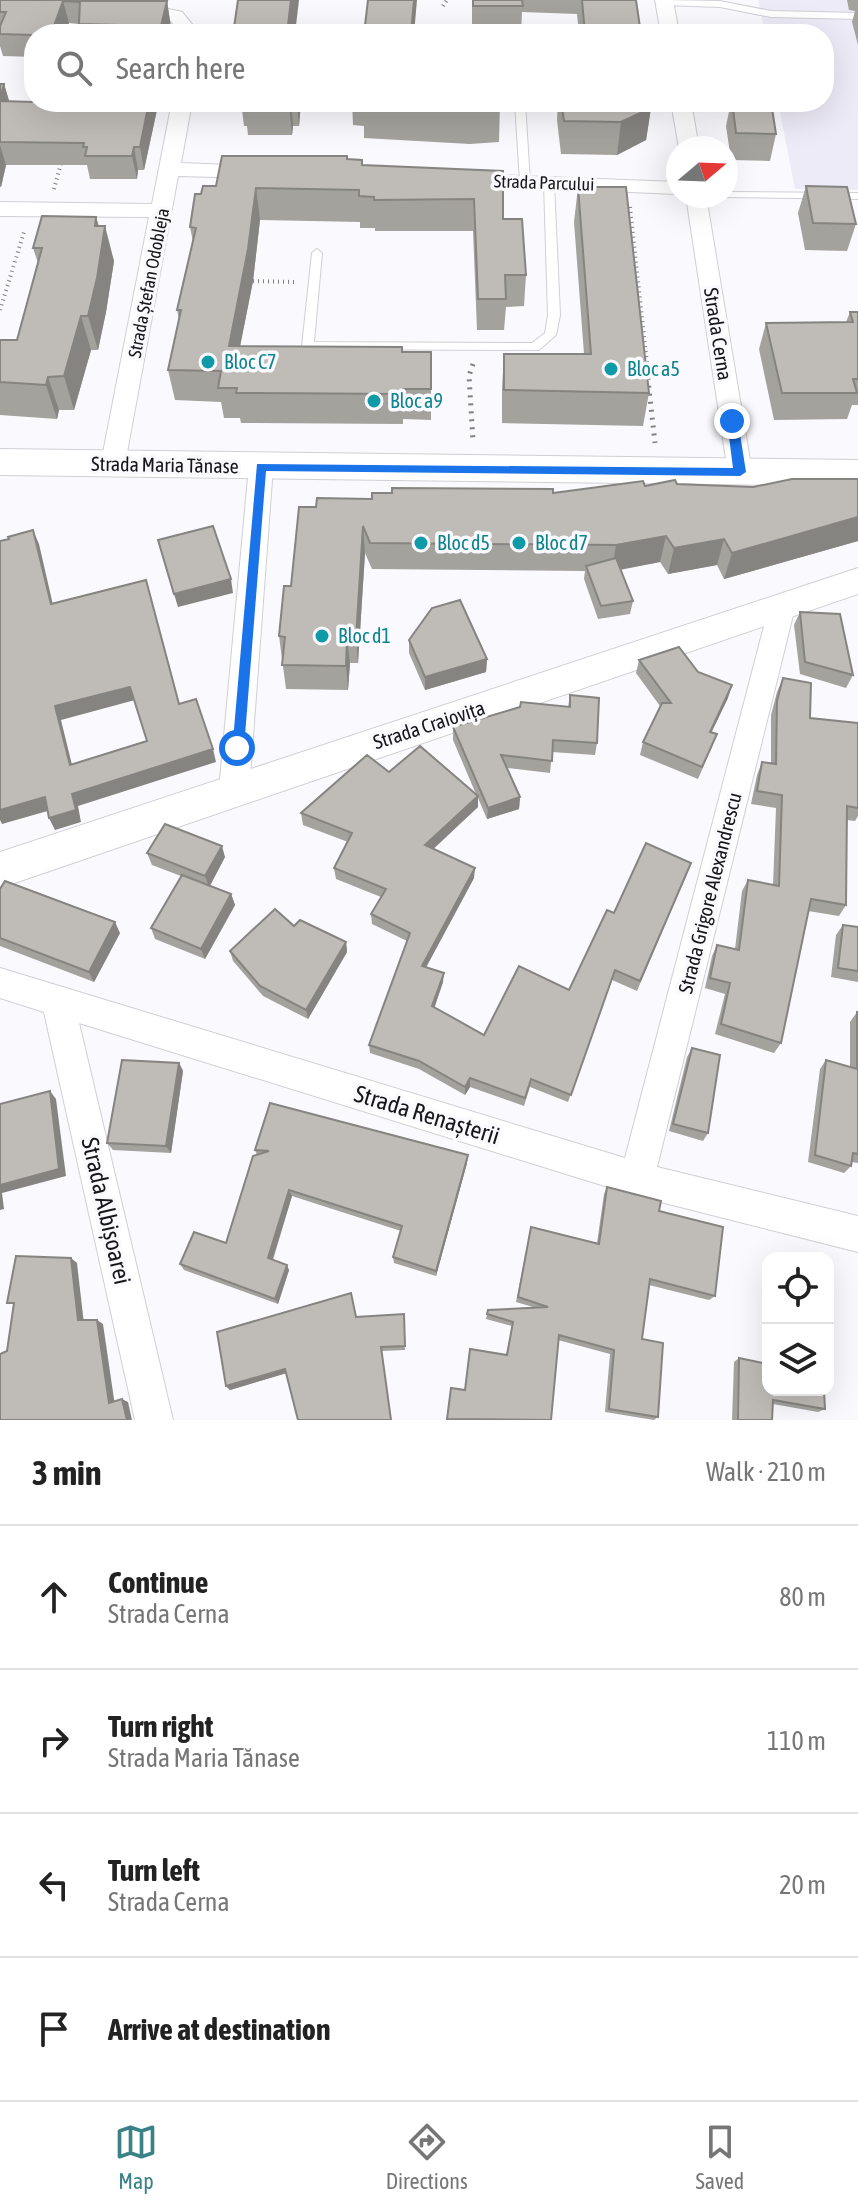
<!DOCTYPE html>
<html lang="en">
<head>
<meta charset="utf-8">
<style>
	:root { --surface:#fff; --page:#f6f6f6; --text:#222; --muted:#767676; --line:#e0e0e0; --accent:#3a8288 }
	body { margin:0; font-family:"Asap Condensed",sans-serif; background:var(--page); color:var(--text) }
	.controls { position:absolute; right:24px; bottom:24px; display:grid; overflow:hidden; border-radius:16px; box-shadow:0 8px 32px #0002 }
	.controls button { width:72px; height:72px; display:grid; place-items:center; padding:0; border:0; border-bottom:2px solid var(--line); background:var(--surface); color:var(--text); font:40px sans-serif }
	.compass { position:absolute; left:666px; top:136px; width:72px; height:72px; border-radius:50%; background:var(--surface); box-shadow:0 8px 32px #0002; rotate:71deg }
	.stop { position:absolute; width:24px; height:24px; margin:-18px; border:6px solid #1a73e8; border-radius:50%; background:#fff }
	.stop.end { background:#1a73e8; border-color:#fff; box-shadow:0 2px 8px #0008 }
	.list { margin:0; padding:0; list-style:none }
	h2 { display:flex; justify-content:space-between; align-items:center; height:104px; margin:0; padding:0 32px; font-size:34px }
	h2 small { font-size:26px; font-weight:400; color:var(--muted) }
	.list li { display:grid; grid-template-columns:52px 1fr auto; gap:24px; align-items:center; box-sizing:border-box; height:144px; padding:0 32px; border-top:2px solid var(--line) }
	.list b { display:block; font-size:30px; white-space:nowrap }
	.list p { margin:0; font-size:26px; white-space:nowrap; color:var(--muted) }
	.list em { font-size:26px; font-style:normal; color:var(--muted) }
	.icon { flex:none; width:44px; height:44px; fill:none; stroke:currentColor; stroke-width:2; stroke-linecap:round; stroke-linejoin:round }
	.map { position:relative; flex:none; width:858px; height:1420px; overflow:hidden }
	.search { position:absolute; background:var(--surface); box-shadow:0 8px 32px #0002; left:24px; right:24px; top:24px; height:88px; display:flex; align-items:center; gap:20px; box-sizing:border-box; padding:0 28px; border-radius:32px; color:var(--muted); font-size:30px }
	.sheet { height:680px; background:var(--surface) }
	nav { display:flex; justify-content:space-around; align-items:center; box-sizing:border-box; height:112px; border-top:2px solid var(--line); background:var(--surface); font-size:22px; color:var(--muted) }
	nav a { display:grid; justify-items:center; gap:4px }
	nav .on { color:var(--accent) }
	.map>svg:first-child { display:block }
</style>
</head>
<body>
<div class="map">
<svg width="858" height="1420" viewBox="0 0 858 1420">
	<rect width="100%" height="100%" fill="#faf9fe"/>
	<polygon fill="#eeebf8" points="758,0 858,0 858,190 795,189 778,102 824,102 824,34 765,34"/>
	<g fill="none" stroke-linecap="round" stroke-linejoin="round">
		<defs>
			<g id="service">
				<polygon points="662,0 720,1 771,11 858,13 858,19 771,17 720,7 665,5 660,2"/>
				<polygon points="515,102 525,102 530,182 525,185 520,182"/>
				<polygon points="549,180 554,183 560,315 556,335 539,350 304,349 302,346 312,253 317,249 322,253 314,342 532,343 545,333 548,315 544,183"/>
				<polygon points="726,192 858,193 858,199 722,197 726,196"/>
			</g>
			<g id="minor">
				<polygon points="655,0 673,0 679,34 661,34"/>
				<polygon points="134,1 182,12 200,34 181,34 170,20 128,10 125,6 128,2"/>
				<polygon points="172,102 192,102 181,163 257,166 267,172 257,178 178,176 125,463 122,469 113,472 104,469 101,463 149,217 0,216 0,202 152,204"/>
				<polygon points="671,102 691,102 699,148 679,148"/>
				<polygon points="467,174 678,182 678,194 460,185 457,180 460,175"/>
				<polygon points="686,196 706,196 752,472 749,478 740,481 731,478 728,472"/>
				<polygon points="261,458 270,461 273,467 249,790 244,799 234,803 224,799 219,790 249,467 252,461"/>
				<polygon points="782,596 791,600 795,607 657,1167 858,1216 858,1252 637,1196 79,1023 173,1420 135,1420 44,1012 0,998 0,968 625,1158 769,607 773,600"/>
			</g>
			<polygon id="tertiary" points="858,568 858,594 0,888 0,852"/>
			<polygon id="secondary" points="0,449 858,460 858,486 0,475"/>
		</defs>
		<use href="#service" stroke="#d0cfd4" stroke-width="2"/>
		<use href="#minor" stroke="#d0cfd4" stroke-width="2"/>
		<use href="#tertiary" stroke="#d0cfd4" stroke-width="2"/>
		<use href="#secondary" stroke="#d0cfd4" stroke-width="2"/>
		<g stroke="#818083" stroke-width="4" stroke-dasharray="1 4" stroke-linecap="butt">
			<polyline points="443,6 447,0"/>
			<polyline points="54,189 62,160"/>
			<polyline points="630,207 647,364"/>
			<polyline points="248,281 294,282"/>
			<polyline points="0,310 25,229"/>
		</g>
		<g stroke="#818083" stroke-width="5" stroke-dasharray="2 6" stroke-linecap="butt">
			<polyline points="646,362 655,443"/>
			<polyline points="473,364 469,376 473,441"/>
		</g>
		<use href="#service" fill="#fff" fill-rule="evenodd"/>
		<use href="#minor" fill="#fff" fill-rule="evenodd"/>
		<use href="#tertiary" fill="#fff" fill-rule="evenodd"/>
		<use href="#secondary" fill="#fff" fill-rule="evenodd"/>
	</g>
	<g fill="#a4a29d">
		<polygon points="0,0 167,1 172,34 81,34 79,24 69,23 65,34 34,34 34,57 3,56 0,46"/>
		<polygon points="472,0 636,0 641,34 579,34 577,14 522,12 521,34 472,34"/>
		<polygon points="847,0 858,0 858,45 852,22 855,11 849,10"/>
		<polygon points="0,84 4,84 9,101 158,105 144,170 138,170 137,179 90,179 87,165 6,165 1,187 0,187"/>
		<polygon points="241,102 301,102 299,126 293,126 292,135 248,135 247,126 244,126"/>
		<polygon points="352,102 500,102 499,142 470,144 364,138 364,126 353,125"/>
		<polygon points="558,102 651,108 646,140 617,155 561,154 557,120"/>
		<polygon points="731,102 771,102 776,134 770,161 731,160 726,126"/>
		<polygon points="347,159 362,160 362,165 503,171 503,219 526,275 524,306 506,307 504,330 477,330 473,231 375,231 375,228 360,228 360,222 260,220 253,281 240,346 431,352 431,420 403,419 403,424 241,423 240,418 224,418 221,402 175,400 168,370 179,320 177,310 193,242 190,227 201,194 216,186"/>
		<polygon points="806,186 856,224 847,251 805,250 798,213"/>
		<polygon points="578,187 649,393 643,426 502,423 502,388 504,354 584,354 574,222"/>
		<polygon points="96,217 99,226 114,261 106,312 98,350 91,350 74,410 59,410 57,419 0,415 0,340 17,340 38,263 33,248"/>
		<polygon points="850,312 858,312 858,405 852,405 847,419 774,420 759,349 766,323 846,322"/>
		<polygon points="858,479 858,541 724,579 717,565 668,574 660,562 620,570 633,601 630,614 598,619 584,579 585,571 372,569 365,553 358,663 350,663 348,690 286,689 279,636 291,586 316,507 372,499 553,493 677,484 753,487"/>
		<polygon points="800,612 853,675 846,688 800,674 794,625"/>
		<polygon points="409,640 487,659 486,672 425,690 409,653"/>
		<polygon points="639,660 698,672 728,698 711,732 712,747 698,779 640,755 643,742 660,706 636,673"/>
		<polygon points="783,678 810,718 858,723 858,816 855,821 847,820 846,905 839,916 808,911 781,1043 774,1053 715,1034 725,994 705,988 712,956 717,945 735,949 742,891 748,880 773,885 776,808 751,804 757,775 762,762 771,763 771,715 777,692"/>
		<polygon points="570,695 597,743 595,755 552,752 550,773 507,768 520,797 519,809 487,819 478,798 478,807 433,848 474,878 426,967 443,982 434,1008 484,1035 569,990 614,913 687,874 637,991 612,980 568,1102 530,1087 524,1106 470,1087 465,1095 419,1069 370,1053 369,1045 407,941 372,924 371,914 381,897 336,879 334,868 348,842 303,825 301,813 389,772 476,794 453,740 453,727 568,707"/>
		<polygon points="147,853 225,857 210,886 231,894 235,905 205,959 155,939 151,928 181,876 152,865"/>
		<polygon points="0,889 120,933 94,982 0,946"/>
		<polygon points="843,925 858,927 858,982 831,977 836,935"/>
		<polygon points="294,926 346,942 347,952 308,1019 263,996 233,961 230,951"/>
		<polygon points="857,1012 858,1012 858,1163 852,1162 851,1166 844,1173 808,1162 820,1069 826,1060 850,1067 850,1022"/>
		<polygon points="692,1048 708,1133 703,1141 669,1131 687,1057"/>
		<polygon points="179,1063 183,1071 171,1153 113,1150 107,1143"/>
		<polygon points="255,1150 467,1163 436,1276 394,1263 393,1257 401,1231 292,1196 273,1260 289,1270 278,1304 184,1270 180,1264 226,1243 257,1155"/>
		<polygon points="607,1187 659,1211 715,1296 709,1300 649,1285 642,1339 658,1417 654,1420 605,1412 610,1354 558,1340 551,1420 447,1420 451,1388 464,1390 506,1355 512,1326 486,1319 488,1310 533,1307 516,1302 531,1227 597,1243 604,1194"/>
		<polygon points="404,1314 405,1350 382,1351 286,1373 230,1390 226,1386 357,1317"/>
		<polygon points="739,1358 825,1409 818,1412 773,1404 772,1420 732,1420 734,1362"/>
	</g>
	<g fill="#868480">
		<polygon points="291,0 299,0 295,34 287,34"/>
		<polygon points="414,0 417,0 414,34 411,34"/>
		<polygon points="63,1 69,23 65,34 51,34"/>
		<polygon points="167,1 172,34 163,34 161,26"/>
		<polygon points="4,84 11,107 0,104 0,98"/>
		<polygon points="149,102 157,102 158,105 144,170 140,147"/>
		<polygon points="289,102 291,102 293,126 292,135"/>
		<polygon points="297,102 301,102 299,126"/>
		<polygon points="651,108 646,140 617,155 621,122"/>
		<polygon points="0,145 6,165 1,187 0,184"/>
		<polygon points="134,147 138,170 137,179 132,156"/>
		<polygon points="256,188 260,220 253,281 234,377 229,346"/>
		<polygon points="96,217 103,242 105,226 114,261 106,312 98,350 88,316 95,226"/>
		<polygon points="81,316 91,350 74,410 64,376"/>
		<polygon points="48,377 59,410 57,419 46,385"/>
		<polygon points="858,517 858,541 724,579 732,553"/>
		<polygon points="363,526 365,553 358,663 356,638"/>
		<polygon points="33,530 39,544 56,618 51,604"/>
		<polygon points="666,536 660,562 612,571 616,545"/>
		<polygon points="724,539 717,565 668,574 674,548"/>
		<polygon points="231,579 233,593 178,607 174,594"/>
		<polygon points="347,638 350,663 348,690 346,666"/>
		<polygon points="487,659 486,672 425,690 425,677"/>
		<polygon points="732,685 728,698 706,744 710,732"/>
		<polygon points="130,687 135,700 61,720 75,777 70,765 55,706"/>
		<polygon points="213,749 216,762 78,806 81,822 55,830 49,818 72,794"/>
		<polygon points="478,796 478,807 426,856 425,845"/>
		<polygon points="45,797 51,810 2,824 0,820 0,810"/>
		<polygon points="520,797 519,809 487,819 488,808"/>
		<polygon points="222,846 225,857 209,887 205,876"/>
		<polygon points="475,868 474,878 422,975 422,966"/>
		<polygon points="231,894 235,905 205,959 201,949"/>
		<polygon points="115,922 120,933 94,982 89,972"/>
		<polygon points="346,942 347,952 308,1019 306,1010"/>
		<polygon points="444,973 443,982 432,1015 432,1006"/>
		<polygon points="179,1063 183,1071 171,1153 166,1146"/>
		<polygon points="470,1078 470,1087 465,1095 465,1087"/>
		<polygon points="50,1091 56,1099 66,1176 2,1193 4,1209 0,1210 0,1185"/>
		<polygon points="468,1155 467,1163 436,1276 436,1271"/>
		<polygon points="289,1190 292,1196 271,1264 268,1258"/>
		<polygon points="71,1258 77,1263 84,1324 78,1320"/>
		<polygon points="287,1265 289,1270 278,1304 275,1299"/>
		<polygon points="97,1320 103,1324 115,1406 109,1403"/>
		<polygon points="285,1369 287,1373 230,1390 226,1386"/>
		<polygon points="122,1399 128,1402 132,1420 127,1420"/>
	</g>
	<g fill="#bfbcb7" stroke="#868480" stroke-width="2" fill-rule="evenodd">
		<polygon points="0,0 82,0 80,2 63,1 51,34 34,35 0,34 0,26 6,12 0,12"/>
		<polygon points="238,0 291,0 287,34 233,34"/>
		<polygon points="368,0 414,0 411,34 364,34"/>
		<polygon points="473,0 522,0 523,6 473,6"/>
		<polygon points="582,0 636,0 641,34 585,34"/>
		<polygon points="80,1 167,1 161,26 79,24"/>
		<polygon points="0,84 4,84 0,98"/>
		<polygon points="0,101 34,102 149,102 140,147 134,147 132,156 85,156 87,147 83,147 84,143 0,142"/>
		<polygon points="363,102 500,102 501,107 471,109 363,103"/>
		<polygon points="561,102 650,102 651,108 621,122 564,121"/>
		<polygon points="732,102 771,102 776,134 736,133"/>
		<polygon points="222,156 347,156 347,159 362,160 362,165 503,171 503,219 522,219 526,275 505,275 506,299 478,299 474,199 374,200 374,197 359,196 359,190 256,188 248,249 229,346 402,347 402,352 431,352 431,389 403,389 402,394 236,393 237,388 218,388 221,371 168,370 181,310 177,310 196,228 190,227 195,194 201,194 203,186 216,186"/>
		<polygon points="806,186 847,187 856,224 813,223"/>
		<polygon points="578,187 626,187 649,393 504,390 504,354 591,354"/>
		<polygon points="42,216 96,217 95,226 105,226 97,278 88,316 81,316 64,376 48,377 46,385 0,382 0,340 17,340 42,248 33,248"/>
		<polygon points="850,312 858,312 858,379 853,379 857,393 782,393 766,323 853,322"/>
		<polygon points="792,479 858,479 858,517 732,553 724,539 674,548 666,536 616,545 370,543 363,526 356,638 347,638 346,666 282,665 285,637 279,636 284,586 291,586 299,507 316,507 317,498 372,499 372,493 392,493 392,488 553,489 553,493 643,481 645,486 675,480 677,484 753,487"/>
		<polygon points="213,526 231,579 174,594 158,540"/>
		<path d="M33,530l18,74 95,-24 33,124 17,-5 17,50 -141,45 4,16 -27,8 -4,-21 -45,13v-269l9,-2 -1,-2zM130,687l17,54 -77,24 -15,-59z"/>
		<polygon points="616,558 633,601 601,606 586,566"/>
		<polygon points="460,600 487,659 425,677 409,640 432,608"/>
		<polygon points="800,612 840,614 853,675 805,662"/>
		<polygon points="679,647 698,672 732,685 710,732 717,734 702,767 643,742 662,703 671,703 639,660"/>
		<polygon points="783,678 811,683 810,718 858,723 858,808 847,806 846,905 811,899 781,1043 721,1024 730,983 710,978 717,945 739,950 748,880 779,886 782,795 757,791 762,762 776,764 777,701"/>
		<polygon points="570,695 599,698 597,743 553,740 552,761 501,755 520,797 488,808 453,727 520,707 521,702 570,707"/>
		<polygon points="420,746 478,796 425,845 475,868 422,966 444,973 432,1006 484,1035 519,966 569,990 607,910 614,913 646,843 691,863 640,981 615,970 571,1095 531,1079 525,1098 470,1078 465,1087 419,1061 369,1045 410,933 371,914 386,889 334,868 352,833 301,813 367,755 389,772"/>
		<polygon points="165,824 222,846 205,876 147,853"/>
		<polygon points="182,875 231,894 201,949 151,928"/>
		<polygon points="5,881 115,922 89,972 0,938 0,889"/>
		<polygon points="275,909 294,926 300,920 346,942 306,1010 260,986 230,951"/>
		<polygon points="843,925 858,927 858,971 838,968"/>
		<polygon points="857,1012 858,1012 858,1154 853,1153 851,1166 815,1155 826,1060 857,1069"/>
		<polygon points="692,1048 720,1055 708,1133 673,1124"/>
		<polygon points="122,1060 179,1063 166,1146 107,1143"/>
		<polygon points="50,1091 59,1169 0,1185 0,1104"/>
		<polygon points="270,1103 468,1155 436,1271 393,1257 402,1226 289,1190 268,1258 287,1265 275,1299 180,1264 194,1232 226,1243 253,1156 269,1151 255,1150"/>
		<polygon points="607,1187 661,1201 659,1211 723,1227 715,1296 650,1279 642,1339 663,1343 658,1417 609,1409 614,1350 559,1335 551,1420 447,1419 451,1388 465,1390 470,1349 507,1355 513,1322 487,1314 488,1310 548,1307 518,1297 531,1227 599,1244"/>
		<polygon points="788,1255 804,1258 788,1258"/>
		<polygon points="16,1256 71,1258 78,1320 97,1320 109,1403 122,1399 127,1420 0,1420 0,1354 7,1351 14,1303 7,1303"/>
		<polygon points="351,1293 356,1317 404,1314 405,1346 381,1347 391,1420 298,1420 285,1369 226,1386 217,1332"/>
		<polygon points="739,1358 768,1364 768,1390 824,1390 825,1409 773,1400 772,1420 738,1420"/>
	</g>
	<polygon fill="#1a73e8" points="732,417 738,421 746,472 740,476 266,471 244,748 242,752 232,752 257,464 733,468 727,421"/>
	<g fill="#0f9aa8" stroke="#faf9fe" stroke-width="3">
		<circle cx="208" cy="362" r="8"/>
		<circle cx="611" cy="369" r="8"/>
		<circle cx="374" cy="401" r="8"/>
		<circle cx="421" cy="543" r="8"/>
		<circle cx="519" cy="543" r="8"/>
		<circle cx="322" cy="636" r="8"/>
	</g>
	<g text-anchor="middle" stroke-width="7" stroke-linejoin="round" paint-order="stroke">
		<g font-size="18" fill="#171618" stroke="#faf9fe">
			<text transform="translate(544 183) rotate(2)" y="6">Strada Parcului</text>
			<text transform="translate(149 283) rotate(-79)" y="6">Strada Ștefan Odobleja</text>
		</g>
		<g font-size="20" fill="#171618" stroke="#faf9fe">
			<text transform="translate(718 334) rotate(81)" y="7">Strada Cerna</text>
			<text transform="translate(165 465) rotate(1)" y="7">Strada Maria Tănase</text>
			<text transform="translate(429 725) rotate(-18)" y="7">Strada Craiovița</text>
			<text transform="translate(710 893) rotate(-76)" y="7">Strada Grigore Alexandrescu</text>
		</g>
		<g font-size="20" fill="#0d838f" stroke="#faf9fe" text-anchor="start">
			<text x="224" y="369">Bloc C7</text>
			<text x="627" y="376">Bloc a5</text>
			<text x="390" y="408">Bloc a9</text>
			<text x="437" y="550">Bloc d5</text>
			<text x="535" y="550">Bloc d7</text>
			<text x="338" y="643">Bloc d1</text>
		</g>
		<g font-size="24" fill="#171618" stroke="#faf9fe">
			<text transform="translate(427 1115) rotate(17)" y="8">Strada Renașterii</text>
			<text transform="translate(106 1211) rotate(77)" y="8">Strada Albișoarei</text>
		</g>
	</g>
</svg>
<div class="controls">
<button><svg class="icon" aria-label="locate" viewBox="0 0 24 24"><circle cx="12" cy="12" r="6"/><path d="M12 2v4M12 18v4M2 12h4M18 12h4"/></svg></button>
<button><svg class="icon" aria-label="layers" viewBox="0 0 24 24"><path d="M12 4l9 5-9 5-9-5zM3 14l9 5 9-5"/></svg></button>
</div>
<svg class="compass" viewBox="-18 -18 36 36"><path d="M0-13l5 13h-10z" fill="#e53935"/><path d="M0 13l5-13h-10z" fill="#767676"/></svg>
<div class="stop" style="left:237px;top:748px"></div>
<div class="stop end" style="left:732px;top:421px"></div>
<div class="search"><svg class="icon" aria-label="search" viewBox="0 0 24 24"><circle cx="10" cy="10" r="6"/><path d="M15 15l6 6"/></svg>Search here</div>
</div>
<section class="sheet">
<h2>3 min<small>Walk · 210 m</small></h2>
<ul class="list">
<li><svg class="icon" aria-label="ahead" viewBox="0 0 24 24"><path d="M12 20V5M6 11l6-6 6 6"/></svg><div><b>Continue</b><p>Strada Cerna</p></div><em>80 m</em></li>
<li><svg class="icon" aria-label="right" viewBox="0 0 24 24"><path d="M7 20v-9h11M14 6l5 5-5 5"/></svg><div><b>Turn right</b><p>Strada Maria Tănase</p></div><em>110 m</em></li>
<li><svg class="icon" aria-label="left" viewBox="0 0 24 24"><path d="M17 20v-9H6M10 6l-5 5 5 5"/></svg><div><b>Turn left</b><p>Strada Cerna</p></div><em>20 m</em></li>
<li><svg class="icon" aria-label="arrive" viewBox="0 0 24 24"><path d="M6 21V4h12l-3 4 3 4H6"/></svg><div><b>Arrive at destination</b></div></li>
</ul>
</section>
<nav>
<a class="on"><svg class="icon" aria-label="map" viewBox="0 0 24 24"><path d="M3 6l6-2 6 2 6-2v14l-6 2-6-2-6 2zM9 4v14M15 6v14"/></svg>Map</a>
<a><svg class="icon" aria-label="directions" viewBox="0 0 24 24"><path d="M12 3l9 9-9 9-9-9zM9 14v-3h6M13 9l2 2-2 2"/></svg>Directions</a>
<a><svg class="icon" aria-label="saved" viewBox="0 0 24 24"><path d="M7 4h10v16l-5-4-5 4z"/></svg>Saved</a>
</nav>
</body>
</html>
